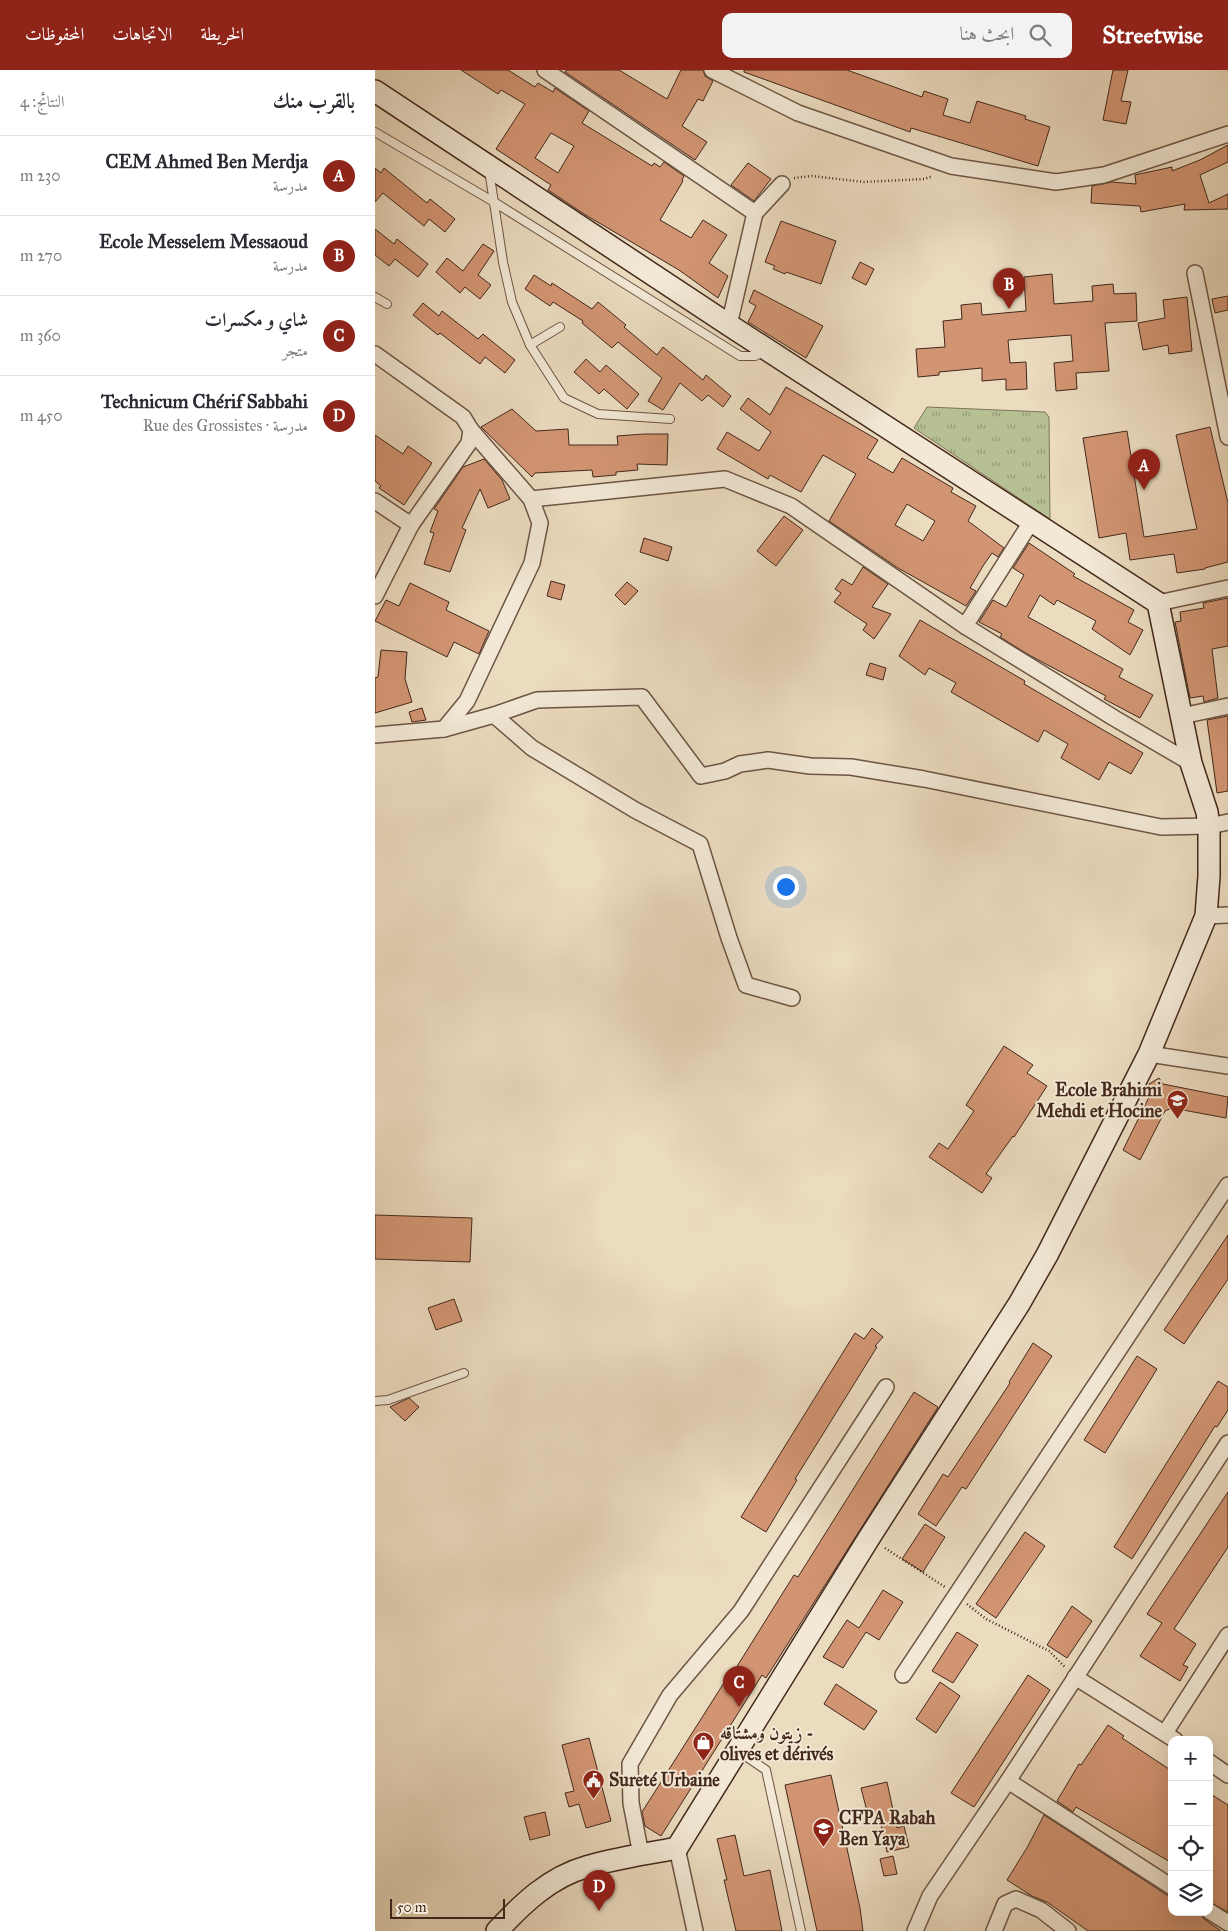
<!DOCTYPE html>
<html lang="ar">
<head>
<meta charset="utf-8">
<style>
	:root { --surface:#fff; --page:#f2f2f3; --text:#2b2b33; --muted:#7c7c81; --line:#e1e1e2; --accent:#8f2418 }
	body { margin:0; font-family:"IM FELL Great Primer",Amiri,serif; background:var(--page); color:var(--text); direction:rtl }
	.controls { position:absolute; right:15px; bottom:15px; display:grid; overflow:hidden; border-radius:10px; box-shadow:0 5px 20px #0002 }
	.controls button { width:45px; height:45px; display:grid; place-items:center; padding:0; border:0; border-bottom:1px solid var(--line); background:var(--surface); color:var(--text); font:25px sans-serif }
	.scale { position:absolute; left:15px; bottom:12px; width:115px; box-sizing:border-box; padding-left:5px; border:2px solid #43281b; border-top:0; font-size:14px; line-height:18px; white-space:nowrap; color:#43281b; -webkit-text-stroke:4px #f2e8d5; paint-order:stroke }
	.you { position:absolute; left:410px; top:816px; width:18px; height:18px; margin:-12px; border:4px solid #fff; border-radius:50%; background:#1a73e8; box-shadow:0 0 0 8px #1a73e833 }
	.badge { display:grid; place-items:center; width:32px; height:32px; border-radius:50%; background:var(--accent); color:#fff; font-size:16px; font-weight:700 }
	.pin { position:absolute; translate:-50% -41px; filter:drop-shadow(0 1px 2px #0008) }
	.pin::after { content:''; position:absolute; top:26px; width:18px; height:15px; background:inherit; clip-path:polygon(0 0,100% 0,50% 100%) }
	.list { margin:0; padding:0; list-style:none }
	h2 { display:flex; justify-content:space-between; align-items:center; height:65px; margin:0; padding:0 20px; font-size:21px }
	h2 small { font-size:16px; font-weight:400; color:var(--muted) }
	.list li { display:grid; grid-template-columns:32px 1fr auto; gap:15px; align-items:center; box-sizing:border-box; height:80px; padding:0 20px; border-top:1px solid var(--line) }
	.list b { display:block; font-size:19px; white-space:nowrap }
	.list p { margin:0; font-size:16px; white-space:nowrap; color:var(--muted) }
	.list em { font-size:16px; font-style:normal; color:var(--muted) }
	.icon { flex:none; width:28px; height:28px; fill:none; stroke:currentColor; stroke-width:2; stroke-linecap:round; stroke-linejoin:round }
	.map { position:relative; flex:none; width:853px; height:1861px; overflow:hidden; direction:ltr }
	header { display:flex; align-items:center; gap:30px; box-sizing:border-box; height:70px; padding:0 25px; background:var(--accent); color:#fff }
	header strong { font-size:24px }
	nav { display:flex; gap:28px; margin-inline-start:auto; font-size:18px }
	.search { width:350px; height:45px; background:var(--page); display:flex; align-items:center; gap:12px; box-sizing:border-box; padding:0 18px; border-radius:10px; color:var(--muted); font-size:19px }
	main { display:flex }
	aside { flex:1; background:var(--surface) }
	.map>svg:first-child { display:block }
</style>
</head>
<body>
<header>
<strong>Streetwise</strong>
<div class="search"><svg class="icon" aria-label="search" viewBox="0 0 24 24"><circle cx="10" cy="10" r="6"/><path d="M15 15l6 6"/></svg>ابحث هنا</div>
<nav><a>الخريطة</a><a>الاتجاهات</a><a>المحفوظات</a></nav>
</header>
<main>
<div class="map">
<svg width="853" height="1861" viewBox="0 0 853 1861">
	<defs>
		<pattern id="park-tufts" width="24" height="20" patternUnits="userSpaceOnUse" patternTransform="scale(1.25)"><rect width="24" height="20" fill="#b6c092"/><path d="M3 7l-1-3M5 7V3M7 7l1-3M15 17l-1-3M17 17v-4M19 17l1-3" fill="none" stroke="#969c76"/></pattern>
	</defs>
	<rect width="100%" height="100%" fill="#ebdbbf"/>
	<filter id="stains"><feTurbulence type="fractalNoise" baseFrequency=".004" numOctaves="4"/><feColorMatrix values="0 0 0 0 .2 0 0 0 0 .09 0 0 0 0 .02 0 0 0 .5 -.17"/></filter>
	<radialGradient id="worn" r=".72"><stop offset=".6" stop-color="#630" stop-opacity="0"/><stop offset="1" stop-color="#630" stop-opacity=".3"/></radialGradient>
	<polygon fill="url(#park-tufts)" stroke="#7c7456" points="552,337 670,342 674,347 675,449 539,358"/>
	<g fill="#d29573" stroke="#43281b" fill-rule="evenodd">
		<path d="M86,0h47l27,17 3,-4 15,9 2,-4 34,23 -7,12 70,43 2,-3 6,4 4,-5 20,14 -2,4 1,1 -23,39 31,18 12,-18 24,15 -18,28 19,13 -10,22 -39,-28 -95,-56 -36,-24 3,-5 -55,-36 29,-45 -24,-14 -3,4zM176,63l23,13 -16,27 -23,-15z"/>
		<polygon points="191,0 244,0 292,29 306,0 328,0 330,6 338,11 328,31 323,29 307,56 332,72 320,90 190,2"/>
		<polygon points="369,0 472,0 547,27 549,21 573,29 568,45 595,53 602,31 651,46 650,49 675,57 663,96 536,58 535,62 369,2"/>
		<polygon points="738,0 753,0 746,31 756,32 751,54 728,50"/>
		<polygon points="853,75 853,92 825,105 834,133 853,124 853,139 809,140 810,134 766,142 765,136 716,133 717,116 737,112 761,114 760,105 797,97 797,101 825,90"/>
		<polygon points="373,93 396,109 379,131 356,115"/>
		<polygon points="0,98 6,103 9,98 52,133 55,129 80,149 70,162 54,149 49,156 8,123 0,132"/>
		<polygon points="406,151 461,171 446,214 411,202 410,204 398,199 400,196 390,192"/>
		<polygon points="0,159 19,174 22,169 53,194 43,207 20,189 14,196 0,185"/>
		<polygon points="108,174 119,181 103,205 116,215 105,229 90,217 85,223 61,202 72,188 88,201"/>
		<polygon points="485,192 499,199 491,215 477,208"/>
		<polygon points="677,204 679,234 718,231 717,216 738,214 739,224 761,223 762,251 730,253 734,301 701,303 702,319 681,321 679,293 698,291 696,265 633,270 635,293 651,292 652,319 631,320 631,309 607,311 607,298 564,302 564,305 543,307 541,279 570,277 568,251 587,249 586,235 606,233 607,245 651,241 649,207"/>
		<polygon points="159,205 176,216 177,213 217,239 223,232 251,255 249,257 282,285 288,277 328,310 331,305 356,326 348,337 333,325 327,331 305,313 288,340 273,331 287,308 243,272 237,278 207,253 208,251 178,232 175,236 150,219"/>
		<polygon points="379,220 448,256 431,288 373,252 381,236 374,232"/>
		<polygon points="853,226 853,240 840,243 837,229"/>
		<polygon points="812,227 817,281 794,284 793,275 768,280 763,253 790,248 788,230"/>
		<polygon points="48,233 64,246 67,241 103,269 108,264 140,290 130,303 110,287 105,294 65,263 63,265 38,245"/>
		<polygon points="211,289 225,302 231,295 264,324 252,339 229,319 224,324 199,302"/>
		<path d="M411,317l92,53 -11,18 26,15 9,-15 51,30 -2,4 25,14 -8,15 36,27 -6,9 -6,-4 -9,13 -13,22 6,3 -10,15 -68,-38 -69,-47 27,-47 -33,-19 -22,37 -31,-17 -2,4 -51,-30 10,-17 32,19 12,-19 -31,-23 8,-11 22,17zM532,434l28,17 -12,20 -28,-16z"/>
		<polygon points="137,339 161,361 193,359 194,375 243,375 242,366 269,364 293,364 292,395 262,394 263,400 241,402 241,405 218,407 217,400 160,403 157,407 106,357"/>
		<polygon points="835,357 853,433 853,492 830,498 830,499 802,503 799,484 755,490 751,463 724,468 708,368 752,361 769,467 822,459 801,365"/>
		<polygon points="0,365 28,384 33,376 57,393 29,435 4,418 6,416 0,411"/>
		<polygon points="109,389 127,410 135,429 113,438 105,419 87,458 91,460 75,502 49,494 59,463 55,462 63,441 59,439 88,397"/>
		<polygon points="409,446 428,460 401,496 382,481"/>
		<polygon points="269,468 297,477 293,491 265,482"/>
		<polygon points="654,473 700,504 698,506 759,540 753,552 768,560 755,585 717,559 721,551 682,530 679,535 665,525 653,547 748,599 744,607 778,625 765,648 729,629 731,626 654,585 625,567 627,564 604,552 618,530 631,537 649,505 638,498"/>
		<polygon points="488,497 513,514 497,537 516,544 499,569 488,560 492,554 459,532 466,523 460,519 467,509 477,515"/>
		<polygon points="176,511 190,515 186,530 172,526"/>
		<polygon points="252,512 263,521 250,535 240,525"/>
		<polygon points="35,513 74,532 71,540 114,561 104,584 79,572 72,587 0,551 11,530 24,536"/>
		<polygon points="853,528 853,576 837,579 843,628 829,632 828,626 815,628 800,552 806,551 805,542 829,538 828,533"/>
		<polygon points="545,550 650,611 649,614 768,683 756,704 734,692 724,710 686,688 693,674 669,660 663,672 576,622 581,613 554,598 550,605 524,586"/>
		<polygon points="6,580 32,582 30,609 37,632 0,643 0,608 3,607"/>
		<polygon points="495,593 511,598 508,610 491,605"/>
		<polygon points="47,638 51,650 37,652 34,642"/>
		<polygon points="853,646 853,721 842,723 832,650"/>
		<polygon points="629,976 658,995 652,1003 672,1016 639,1067 638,1066 611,1104 617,1108 607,1123 554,1087 564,1073 573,1079 599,1041 591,1035"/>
		<polygon points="784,1008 788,1014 853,1027 851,1048 797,1038 790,1041 765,1090 748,1080 777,1021 774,1014"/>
		<polygon points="0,1145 97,1148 95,1192 0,1189"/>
		<polygon points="853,1165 853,1209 809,1274 789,1260"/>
		<polygon points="79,1229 87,1251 61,1260 53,1238"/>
		<polygon points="497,1258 508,1267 500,1276 502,1277 420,1409 422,1410 391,1462 366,1447 480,1263 489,1269"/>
		<polygon points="658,1273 677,1286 591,1419 587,1417 561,1456 543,1444 568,1404 573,1407 635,1313 634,1312"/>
		<polygon points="762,1286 782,1299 730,1383 709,1370"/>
		<polygon points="843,1311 853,1317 853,1340 842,1357 840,1356 757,1489 739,1477"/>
		<polygon points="539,1322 563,1337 391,1608 387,1605 286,1766 270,1756 267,1742 359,1597 361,1598 419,1505 423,1507"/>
		<polygon points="34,1328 44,1337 30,1351 15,1337"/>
		<polygon points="853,1422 853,1477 799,1559 821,1574 808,1595 813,1597 805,1611 765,1586 787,1553 772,1544"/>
		<polygon points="550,1454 570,1467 548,1502 527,1489"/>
		<polygon points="650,1462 670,1476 621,1548 601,1534"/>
		<polygon points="508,1520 528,1532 504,1570 491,1562 468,1598 448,1587 472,1550 484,1558"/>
		<polygon points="697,1536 717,1551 692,1588 672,1575"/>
		<polygon points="582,1562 603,1575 578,1613 557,1601"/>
		<polygon points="653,1605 675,1620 599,1737 576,1723"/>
		<polygon points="565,1612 585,1626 561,1663 541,1649"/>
		<polygon points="461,1614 502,1641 489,1660 449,1634"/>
		<polygon points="733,1655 749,1666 747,1668 797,1701 797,1793 701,1737 698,1742 682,1731 704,1694 706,1695"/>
		<polygon points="214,1668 236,1751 211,1758 204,1734 194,1737 190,1723 199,1721 187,1675"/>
		<polygon points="456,1705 485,1838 488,1861 442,1861 410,1715"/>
		<polygon points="512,1712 522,1758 529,1756 534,1777 512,1782 504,1746 494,1749 486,1718"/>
		<polygon points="834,1723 853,1735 853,1842 834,1832"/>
		<polygon points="170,1742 175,1765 155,1770 149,1747"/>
		<polygon points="669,1745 792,1825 797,1826 797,1842 825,1842 829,1849 846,1861 713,1861 672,1832 657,1826 632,1810 653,1776"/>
		<polygon points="360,1765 369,1806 395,1800 407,1861 361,1861 349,1810 352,1810 342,1769"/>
		<polygon points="518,1786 522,1804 509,1806 505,1789"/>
	</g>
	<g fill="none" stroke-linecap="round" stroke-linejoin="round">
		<defs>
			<g id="lane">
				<polyline points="0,62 119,132 365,286 380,286 389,282"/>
				<polyline points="114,100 128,192 137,232 155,275 189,328 223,344 295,349"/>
				<polyline points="0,227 12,234"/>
				<polyline points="155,275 185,257"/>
				<polyline points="0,1331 13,1330 89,1303"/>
				<polyline points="363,1681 391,1700 426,1861"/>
			</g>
			<g id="street">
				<polyline points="170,0 380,143 354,255"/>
				<polyline points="337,0 423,43 576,96 681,112 729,105 853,64"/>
				<polyline points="380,143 407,114"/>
				<polyline points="820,203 853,367"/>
				<polyline points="0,284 88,347 96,360 94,373 36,455 0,526"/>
				<polyline points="156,429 350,409 416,436 590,556"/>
				<polyline points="0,431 36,455"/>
				<polyline points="656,452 590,556 739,648 816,693"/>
				<polyline points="783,533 853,518"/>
				<polyline points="119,645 157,678 260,740 325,774 354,868 371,915 417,928"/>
				<polyline points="807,646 853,636"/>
				<polyline points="69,659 119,645 162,630 267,627 326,706 350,701 365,694 393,690 435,696 476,697 549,709 786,757 834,756 853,752"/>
				<polyline points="0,665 69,659 92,631 157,493 165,453 156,429 96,360"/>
				<polyline points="831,846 853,845"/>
				<polyline points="774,984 853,996"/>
				<polyline points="528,1605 853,1115"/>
				<polyline points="700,1607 800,1670"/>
				<polyline points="790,1663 853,1565"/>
				<polyline points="834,1692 853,1705"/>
				<polyline points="633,1711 797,1817"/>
				<polyline points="302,1778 320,1861"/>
				<polyline points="266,1785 256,1733 255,1694 295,1625 366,1541 511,1317"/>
				<polyline points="834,1841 853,1853"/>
				<polyline points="540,1861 555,1826 633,1711 853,1373"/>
				<polyline points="619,1861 630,1834 641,1829 666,1840 693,1861"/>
			</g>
			<path id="secondary" d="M0,21l354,234 429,278 33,160 16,49 2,14v50l-3,40 -57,138 -102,201 -28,49 -150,234 -192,310c-30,6 -62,10 -91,19 -36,10 -64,37 -89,64"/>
		</defs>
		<use href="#lane" stroke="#6d5544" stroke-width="10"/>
		<use href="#street" stroke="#6d5544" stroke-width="18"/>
		<use href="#secondary" stroke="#43281b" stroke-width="24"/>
		<g stroke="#43281b" stroke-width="2.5" stroke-dasharray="1 2.5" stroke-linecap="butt">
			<polyline points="419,108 437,106 489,112 549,109 558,106"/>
			<polyline points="510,1478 570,1517"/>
			<polyline points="592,1534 611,1549 674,1581 690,1597"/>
		</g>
		<use href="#lane" stroke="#f2e8d5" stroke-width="8"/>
		<use href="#street" stroke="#f2e8d5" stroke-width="15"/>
		<use href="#secondary" stroke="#f2e8d5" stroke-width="21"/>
	</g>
	<defs>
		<symbol id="school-pin" viewBox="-11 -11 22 30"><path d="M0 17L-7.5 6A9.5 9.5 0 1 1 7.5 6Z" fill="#8f2418" stroke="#f2e8d5"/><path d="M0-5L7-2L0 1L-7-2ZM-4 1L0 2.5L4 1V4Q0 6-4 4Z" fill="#fff"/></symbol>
		<symbol id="shop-pin" viewBox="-11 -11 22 30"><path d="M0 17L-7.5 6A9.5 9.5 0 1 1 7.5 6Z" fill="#8f2418" stroke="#f2e8d5"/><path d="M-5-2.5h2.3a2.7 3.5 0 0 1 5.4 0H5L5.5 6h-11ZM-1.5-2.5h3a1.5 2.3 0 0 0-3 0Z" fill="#fff"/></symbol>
		<symbol id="civic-pin" viewBox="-11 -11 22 30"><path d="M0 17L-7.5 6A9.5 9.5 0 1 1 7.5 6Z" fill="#8f2418" stroke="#f2e8d5"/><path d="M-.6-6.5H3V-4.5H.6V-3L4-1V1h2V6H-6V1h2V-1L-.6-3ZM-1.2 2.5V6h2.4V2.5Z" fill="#fff"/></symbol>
		<symbol id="university-pin" viewBox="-11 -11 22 30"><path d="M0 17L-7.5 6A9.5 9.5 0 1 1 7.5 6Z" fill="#8f2418" stroke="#f2e8d5"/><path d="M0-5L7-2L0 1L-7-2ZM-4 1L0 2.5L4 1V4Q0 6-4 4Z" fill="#fff"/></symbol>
	</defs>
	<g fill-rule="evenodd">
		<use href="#school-pin" x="790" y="1018" width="25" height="34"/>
		<use href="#shop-pin" x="316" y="1660" width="25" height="34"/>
		<use href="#civic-pin" x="206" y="1698" width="25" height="34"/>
		<use href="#university-pin" x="436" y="1746" width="25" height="34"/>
	</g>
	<g text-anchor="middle" stroke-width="4" stroke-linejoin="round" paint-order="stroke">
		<g font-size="18" font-weight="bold" fill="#43281b" stroke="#f2e8d5" text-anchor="start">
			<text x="787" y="1026" text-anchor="end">Ecole Brahimi<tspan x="787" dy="21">Mehdi et Hocine</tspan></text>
			<text x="345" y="1669">زيتون ومشتاقه -<tspan x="345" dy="21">olives et dérivés</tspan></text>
			<text x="234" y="1716">Sureté Urbaine</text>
			<text x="464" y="1754">CFPA Rabah<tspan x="464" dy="21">Ben Yaya</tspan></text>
		</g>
	</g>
	<rect width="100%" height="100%" filter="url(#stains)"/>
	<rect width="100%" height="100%" fill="url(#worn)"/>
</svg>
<div class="controls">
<button>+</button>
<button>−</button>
<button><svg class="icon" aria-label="locate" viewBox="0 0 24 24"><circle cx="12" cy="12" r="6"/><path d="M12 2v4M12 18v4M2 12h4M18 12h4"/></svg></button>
<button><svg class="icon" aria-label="layers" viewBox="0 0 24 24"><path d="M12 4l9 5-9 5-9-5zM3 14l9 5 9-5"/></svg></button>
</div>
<div class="scale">50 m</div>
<div class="you"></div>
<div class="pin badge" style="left:769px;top:420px">A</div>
<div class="pin badge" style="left:634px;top:239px">B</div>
<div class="pin badge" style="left:364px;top:1637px">C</div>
<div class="pin badge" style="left:224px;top:1841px">D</div>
</div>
<aside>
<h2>بالقرب منك<small>النتائج: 4</small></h2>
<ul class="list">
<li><span class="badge">A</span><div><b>CEM Ahmed Ben Merdja</b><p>مدرسة</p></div><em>230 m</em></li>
<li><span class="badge">B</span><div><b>Ecole Messelem Messaoud</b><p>مدرسة</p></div><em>270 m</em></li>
<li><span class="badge">C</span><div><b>شاي و مكسرات</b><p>متجر</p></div><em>360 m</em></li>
<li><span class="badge">D</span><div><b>Technicum Chérif Sabbahi</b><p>مدرسة · Rue des Grossistes</p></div><em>450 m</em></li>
</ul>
</aside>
</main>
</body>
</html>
